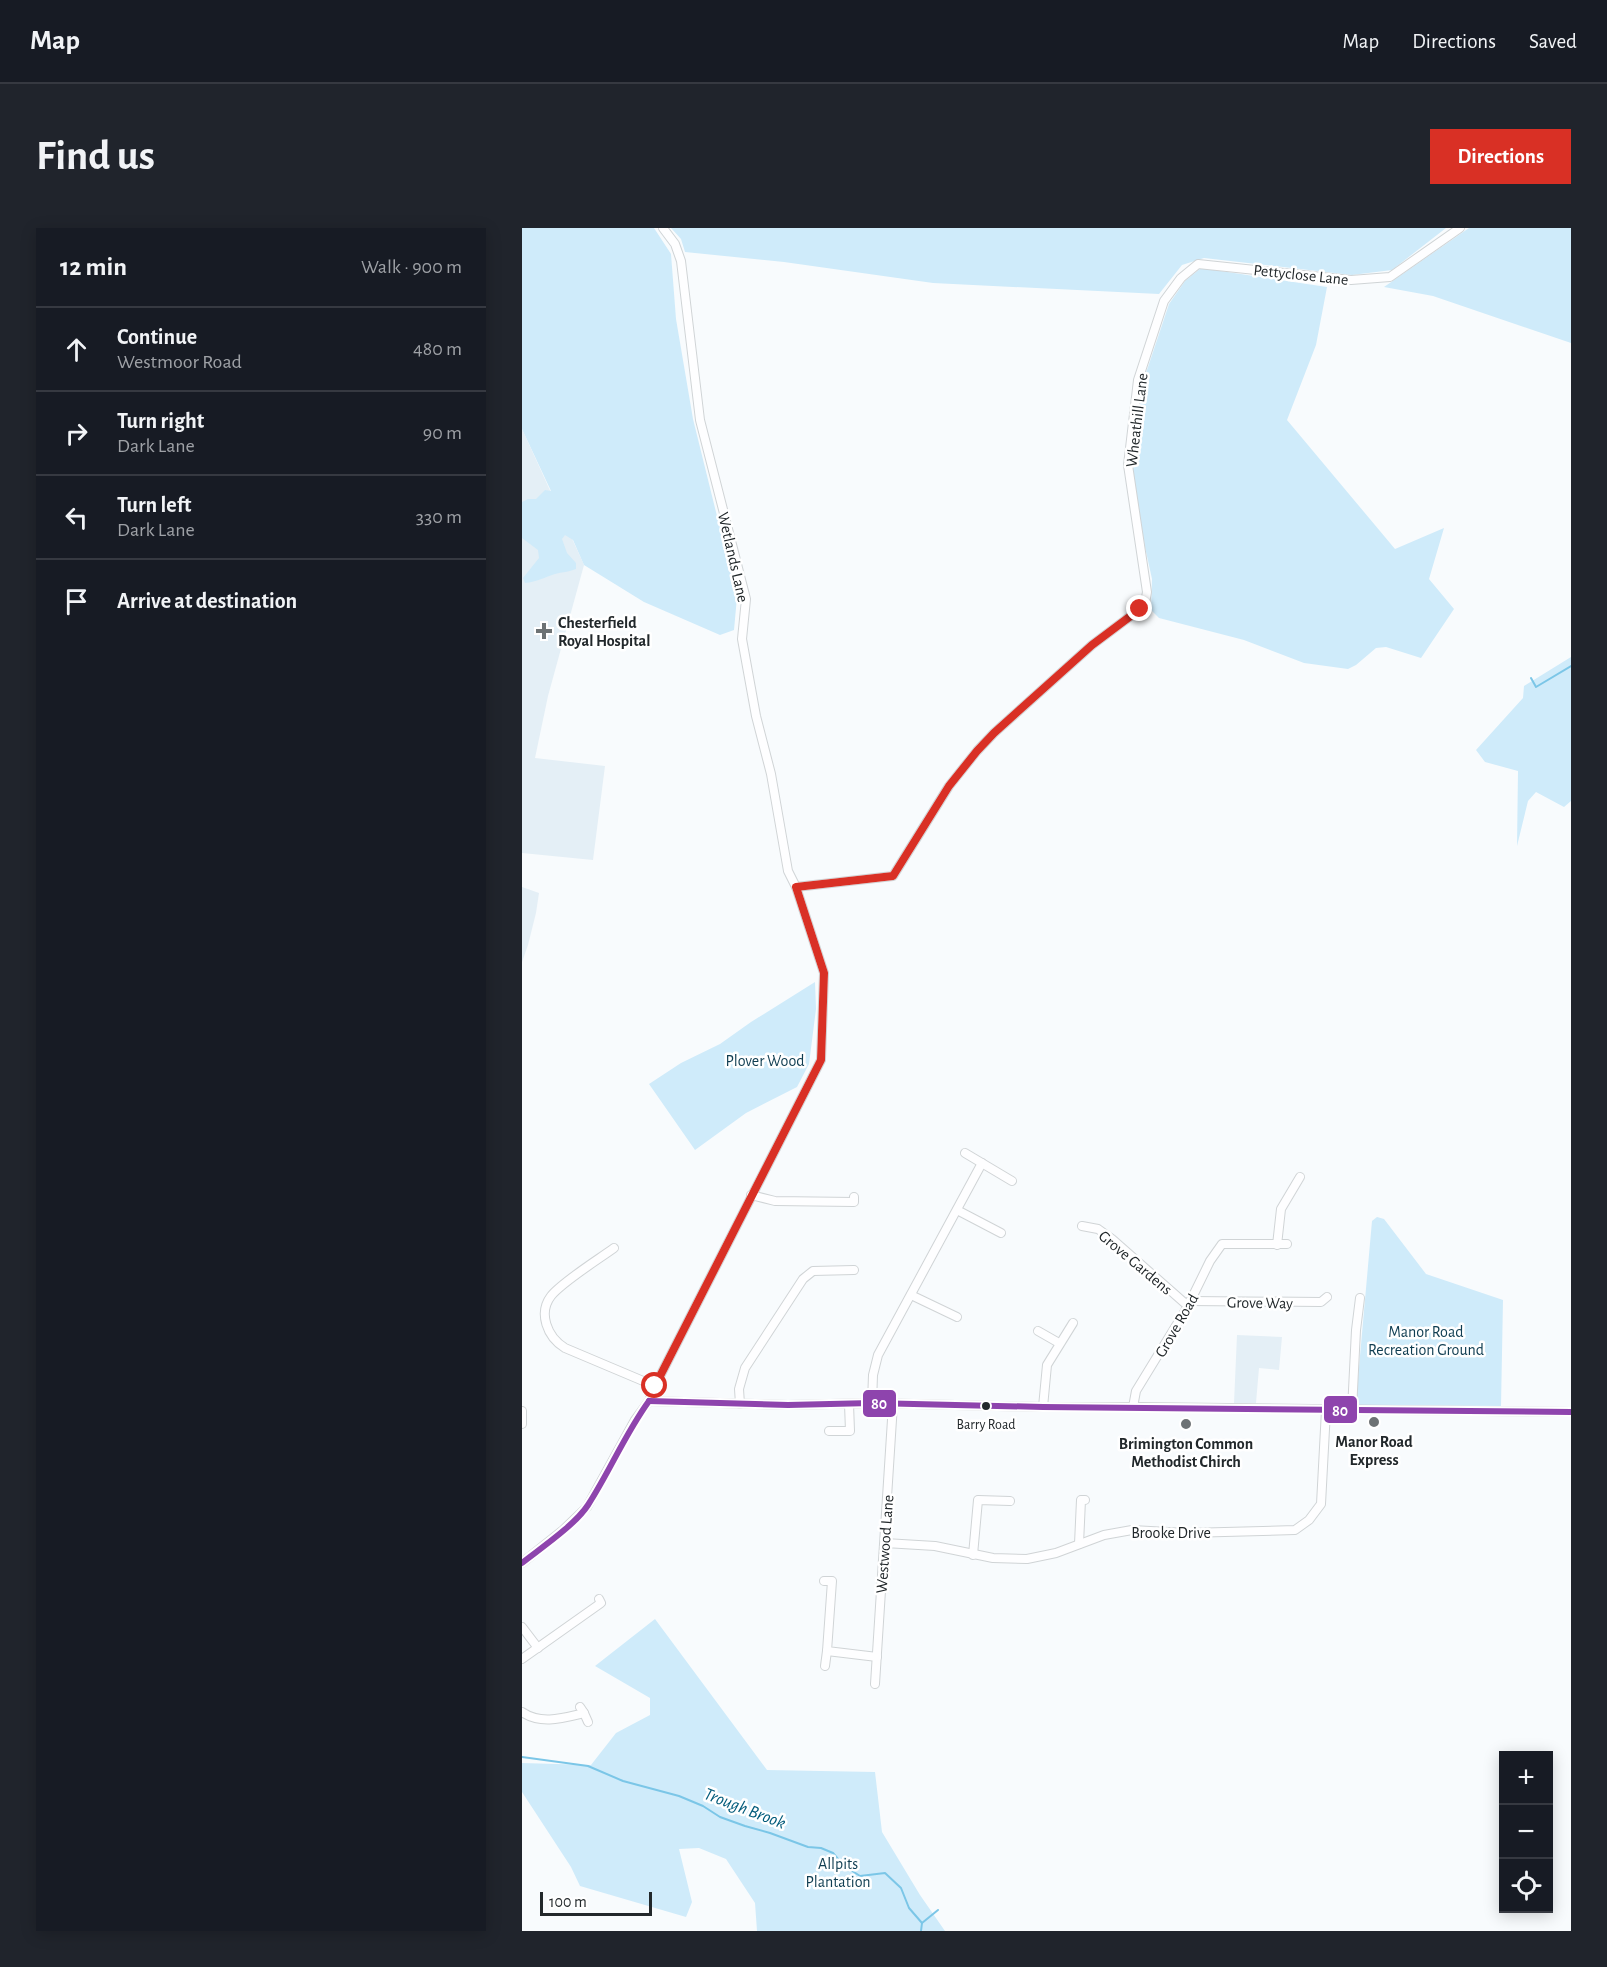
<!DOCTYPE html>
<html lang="en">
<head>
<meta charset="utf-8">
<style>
	:root { --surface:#171b24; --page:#20242c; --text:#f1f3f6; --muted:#9ea1a6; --line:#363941; --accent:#d93025 }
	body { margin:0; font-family:"Alegreya Sans",sans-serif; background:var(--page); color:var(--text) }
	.controls { position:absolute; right:18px; bottom:18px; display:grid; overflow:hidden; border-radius:0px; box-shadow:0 3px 15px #0003 }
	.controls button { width:54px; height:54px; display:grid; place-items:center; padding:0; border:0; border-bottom:2px solid var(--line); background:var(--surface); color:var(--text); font:30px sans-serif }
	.scale { position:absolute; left:18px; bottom:15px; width:112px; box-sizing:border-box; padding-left:6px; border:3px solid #22282b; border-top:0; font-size:16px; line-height:21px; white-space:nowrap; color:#22282b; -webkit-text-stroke:4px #fff; paint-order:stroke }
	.stop { position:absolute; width:18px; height:18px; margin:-14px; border:4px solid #d93025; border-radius:50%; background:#fff }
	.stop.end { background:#d93025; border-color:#fff; box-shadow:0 2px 6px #0008 }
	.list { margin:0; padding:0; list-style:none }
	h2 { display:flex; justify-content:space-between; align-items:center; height:78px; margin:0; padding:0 24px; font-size:26px }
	h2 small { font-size:20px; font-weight:400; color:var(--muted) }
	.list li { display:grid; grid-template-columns:39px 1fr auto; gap:18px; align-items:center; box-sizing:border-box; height:84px; padding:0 24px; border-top:2px solid var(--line) }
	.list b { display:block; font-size:22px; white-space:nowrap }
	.list p { margin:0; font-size:20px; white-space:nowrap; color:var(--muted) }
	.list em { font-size:20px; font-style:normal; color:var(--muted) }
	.icon { flex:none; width:33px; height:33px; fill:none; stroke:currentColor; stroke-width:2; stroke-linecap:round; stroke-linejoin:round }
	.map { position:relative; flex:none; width:1049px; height:1703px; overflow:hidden; border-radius:0px }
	header { display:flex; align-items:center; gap:36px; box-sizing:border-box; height:84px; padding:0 30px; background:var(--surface); border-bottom:2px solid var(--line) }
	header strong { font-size:28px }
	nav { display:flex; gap:33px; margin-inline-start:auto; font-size:21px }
	.intro { display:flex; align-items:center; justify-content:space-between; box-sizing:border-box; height:144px; padding:0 36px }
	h1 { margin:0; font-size:42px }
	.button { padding:15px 27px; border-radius:0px; background:var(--accent); color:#fff; font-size:21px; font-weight:700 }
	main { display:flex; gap:36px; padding:0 36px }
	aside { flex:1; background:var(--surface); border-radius:0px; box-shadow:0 3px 15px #0003 }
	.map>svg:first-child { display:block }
</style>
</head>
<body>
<header>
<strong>Map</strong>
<nav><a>Map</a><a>Directions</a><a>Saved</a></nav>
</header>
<div class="intro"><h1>Find us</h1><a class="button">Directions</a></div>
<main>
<aside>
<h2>12 min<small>Walk · 900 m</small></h2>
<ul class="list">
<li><svg class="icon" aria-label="ahead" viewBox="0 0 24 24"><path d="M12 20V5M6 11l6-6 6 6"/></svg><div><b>Continue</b><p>Westmoor Road</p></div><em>480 m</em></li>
<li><svg class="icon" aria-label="right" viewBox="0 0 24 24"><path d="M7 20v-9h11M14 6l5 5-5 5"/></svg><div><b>Turn right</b><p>Dark Lane</p></div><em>90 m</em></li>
<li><svg class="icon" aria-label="left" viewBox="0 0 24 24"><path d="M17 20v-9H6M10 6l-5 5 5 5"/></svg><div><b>Turn left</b><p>Dark Lane</p></div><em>330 m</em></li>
<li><svg class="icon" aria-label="arrive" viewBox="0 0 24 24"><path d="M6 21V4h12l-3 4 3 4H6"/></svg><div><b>Arrive at destination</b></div></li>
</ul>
</aside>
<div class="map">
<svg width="1049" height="1703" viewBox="0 0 1049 1703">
	<rect width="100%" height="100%" fill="#f8fbfd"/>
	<g fill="#e4eff6">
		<polygon points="0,201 62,337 26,468 13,530 83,538 71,632 0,625"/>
		<polygon points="0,659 17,665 14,685 6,717 0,734"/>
		<polygon points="715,1107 760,1109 757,1142 737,1140 734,1175 712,1175"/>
	</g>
	<g fill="#cfebfa">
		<path d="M0,0h132l17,26 5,65 17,100 44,178 -3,33 -14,5 -76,-33 -60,-37 -11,-25 -8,-5 -3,4 5,14 9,10v6c-7,3 -14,3 -21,5 -10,3 -18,8 -30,9l-2,-5 16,-20 -1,-8 -16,-12v-36l6,-3h8l9,-9 6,1 -29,-62z"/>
		<polygon points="149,0 924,0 870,42 830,47 682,30 660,37 637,66 411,55 262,34 163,24 159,11"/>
		<polygon points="947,0 1049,0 1049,115 911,68 862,59"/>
		<polygon points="679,40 805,59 794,117 765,192 873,321 922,300 907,351 932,381 899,430 864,419 854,420 834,437 826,441 782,435 722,412 637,390 629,382 630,351 623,319 610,238 621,154 647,76 663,53"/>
		<polygon points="1049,429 1049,573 1042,579 1014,564 1006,573 995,618 996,543 963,534 954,522 1001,470 1002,458"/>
		<polygon points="293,754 294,781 287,836 275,859 224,885 173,922 127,856 159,835 198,816 229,794"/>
		<polygon points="855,989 862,991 904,1046 981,1072 979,1178 837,1177 834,1173 850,993"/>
		<polygon points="133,1391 245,1542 353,1544 360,1604 398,1667 423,1703 235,1703 233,1675 204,1631 177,1620 157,1621 170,1674 164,1689 58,1658 49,1639 0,1564 0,1535 69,1537 94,1505 128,1487 128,1470 73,1438"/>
	</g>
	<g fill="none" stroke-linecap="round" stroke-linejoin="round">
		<g stroke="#7bc6e7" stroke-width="2">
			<polyline points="1009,450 1014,459 1049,438"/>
			<polyline points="0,1529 66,1538 101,1553 157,1568 181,1578 198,1589 223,1598 248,1605 286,1619 299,1620 311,1625 321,1637 338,1648 363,1645 379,1660 387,1680 400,1695 399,1703"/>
			<polyline points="400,1695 416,1682"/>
		</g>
		<defs>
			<g id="minor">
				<polyline points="274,659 371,648 427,558 455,523 472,505 570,417 618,381 623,375 625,364 606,237 616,152 642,73 659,50 676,36 829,52 868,49 938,0"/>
				<polyline points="443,925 490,953"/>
				<polyline points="229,967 253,973 332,974 332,969"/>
				<polyline points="435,982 479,1005"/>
				<polyline points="560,998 576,1001 590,1011 666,1078"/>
				<polyline points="755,1017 759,981 778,949"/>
				<path d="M92,1020c-15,11 -52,34 -63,48 -13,17 -4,41 14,52l90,38"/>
				<polyline points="389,1067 435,1089"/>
				<polyline points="668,1073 799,1074 805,1069"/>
				<polyline points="516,1103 537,1115"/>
				<polyline points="127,1173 266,1177 350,1175 521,1179 616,1179 1049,1184"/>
				<polyline points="350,1175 351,1147 356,1127 460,935"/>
				<polyline points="218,1176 217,1161 223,1140 281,1051 291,1043 332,1042"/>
				<polyline points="521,1179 525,1137 551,1095"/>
				<polyline points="611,1179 614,1163 666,1078 688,1033 700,1016 765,1016"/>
				<polyline points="830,1182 834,1102 838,1070"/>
				<polyline points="0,1183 0,1196"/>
				<polyline points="307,1203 328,1203 327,1176"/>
				<polyline points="363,1315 413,1318 471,1330 505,1331 534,1325 582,1307 610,1302 665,1305 773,1302 787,1292 799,1276 804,1182"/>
				<polyline points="557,1316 559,1272 563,1272"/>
				<polyline points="451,1327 456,1272 488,1273"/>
				<polyline points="0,1335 40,1303 65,1279 113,1192 127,1173 133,1158 299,832 302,745 274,659 266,643 249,546 234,488 220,411 224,371 178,192 159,33 153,16 141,0"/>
				<polyline points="302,1353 310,1353 305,1423 355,1429"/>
				<polyline points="0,1399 16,1420"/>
				<polyline points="0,1431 79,1375 77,1371"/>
				<polyline points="303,1438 305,1423"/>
				<polyline points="353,1456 371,1176"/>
				<path d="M0,1484c19,13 41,6 62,1l-4,-6"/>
				<polyline points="62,1485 66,1494"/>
			</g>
		</defs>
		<use href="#minor" stroke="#d0d4d6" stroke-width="10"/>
		<use href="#minor" stroke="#fefeff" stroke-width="8"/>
		<defs>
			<g id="bus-1">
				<polyline points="127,1173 266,1177 350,1175 521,1179 1049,1184"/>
				<path d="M0,1335c19,-15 53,-38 66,-58 22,-34 37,-71 61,-104"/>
			</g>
		</defs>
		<use href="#bus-1" stroke="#fff" stroke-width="10"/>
		<use href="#bus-1" stroke="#8e44ad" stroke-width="6"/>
	</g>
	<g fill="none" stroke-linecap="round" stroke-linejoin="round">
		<polyline stroke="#d93025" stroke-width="8" points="133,1158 299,832 302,745 274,659 371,648 427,558 455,523 472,505 570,417 618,381"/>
	</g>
	<g fill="#6d7274" stroke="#fff" stroke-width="2">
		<path d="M19 394h6v6h6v6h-6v6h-6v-6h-6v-6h6z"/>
		<circle cx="852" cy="1194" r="6"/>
		<circle cx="664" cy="1196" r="6"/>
	</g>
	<circle fill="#22282b" stroke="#fff" stroke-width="2" cx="464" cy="1178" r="5"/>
	<g text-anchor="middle" stroke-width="5" stroke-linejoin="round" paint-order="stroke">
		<g font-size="14" fill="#22282b" stroke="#fff">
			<text x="464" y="1201">Barry Road</text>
		</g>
		<g font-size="16" fill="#22282b" stroke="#fff">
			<text transform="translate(779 46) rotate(6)" y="6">Pettyclose Lane</text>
			<text transform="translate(614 192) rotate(-83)" y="6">Wheathill Lane</text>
			<text transform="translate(212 329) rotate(77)" y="6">Wetlands Lane</text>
			<text transform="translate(614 1034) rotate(40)" y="6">Grove Gardens</text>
			<text transform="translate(738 1074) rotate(1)" y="6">Grove Way</text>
			<text transform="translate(654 1097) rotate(-60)" y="6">Grove Road</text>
			<text x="649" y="1310">Brooke Drive</text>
			<text transform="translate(362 1316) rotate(-86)" y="6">Westwood Lane</text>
		</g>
		<g font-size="16" font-weight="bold" fill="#22282b" stroke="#fff">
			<text x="36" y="400" text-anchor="start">Chesterfield<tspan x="36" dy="18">Royal Hospital</tspan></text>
			<text x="852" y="1219">Manor Road<tspan x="852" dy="18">Express</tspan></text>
			<text x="664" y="1221">Brimington Common<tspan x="664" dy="18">Methodist Chirch</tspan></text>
		</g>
		<g font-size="16" fill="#0f3d51" stroke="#fff">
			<text x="243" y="838">Plover Wood</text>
			<text x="904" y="1109">Manor Road<tspan x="904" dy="18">Recreation Ground</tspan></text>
			<text x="316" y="1641">Allpits<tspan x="316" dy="18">Plantation</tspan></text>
		</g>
		<g font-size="18" font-style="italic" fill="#015a7a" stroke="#fff">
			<text transform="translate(223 1580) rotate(21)" y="6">Trough Brook</text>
		</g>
	</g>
	<g stroke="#fff" stroke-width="2">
		<rect x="340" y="1161" width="35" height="29" rx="6" fill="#8e44ad"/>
		<rect x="801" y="1167" width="35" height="29" rx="6" fill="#8e44ad"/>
	</g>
	<g font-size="16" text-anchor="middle" font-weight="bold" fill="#fff">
		<text x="357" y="1181">80</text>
		<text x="818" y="1188">80</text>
	</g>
</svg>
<div class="controls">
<button>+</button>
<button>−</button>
<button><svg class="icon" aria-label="locate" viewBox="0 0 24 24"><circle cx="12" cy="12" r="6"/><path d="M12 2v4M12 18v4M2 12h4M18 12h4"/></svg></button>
</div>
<div class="scale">100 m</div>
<div class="stop" style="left:133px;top:1158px"></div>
<div class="stop end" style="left:618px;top:381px"></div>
</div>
</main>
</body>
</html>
